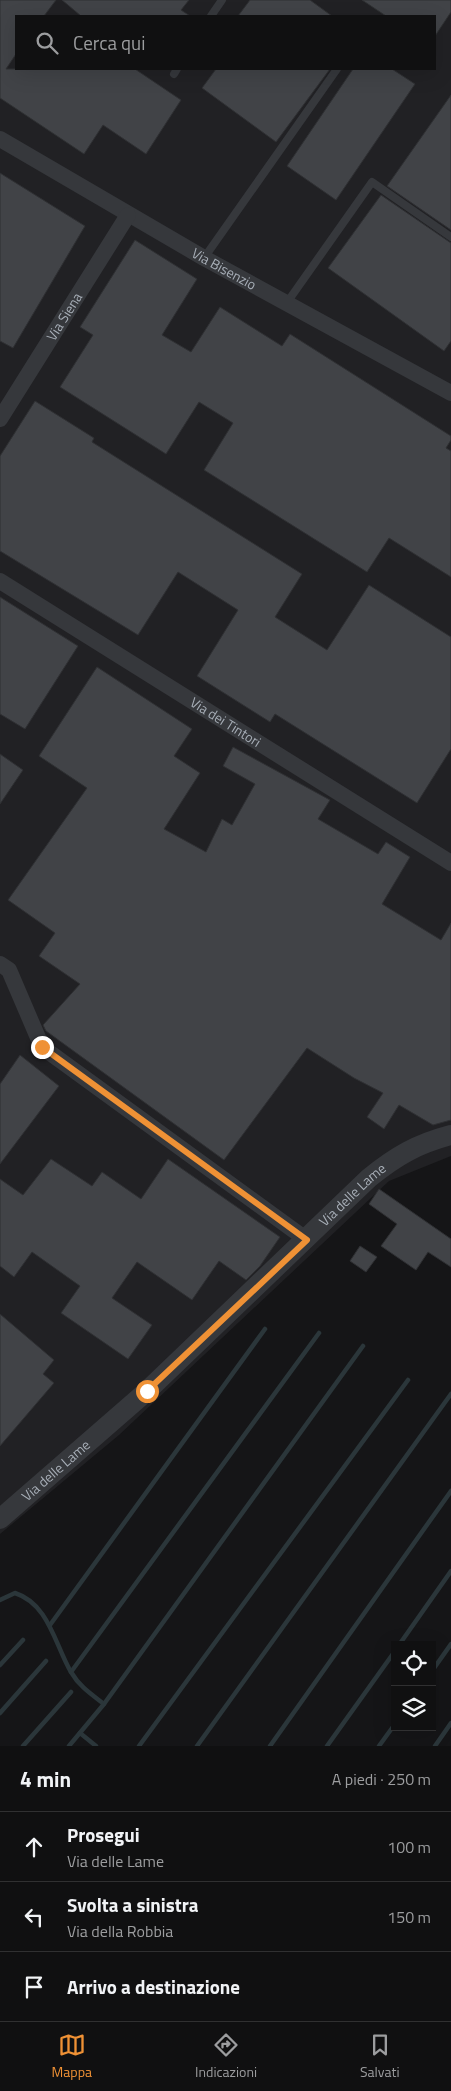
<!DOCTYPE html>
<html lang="it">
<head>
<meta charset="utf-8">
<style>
	:root { --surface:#101011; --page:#19191a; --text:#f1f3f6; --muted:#9c9d9f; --line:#303031; --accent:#ef9135 }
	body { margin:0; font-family:"Titillium Web",sans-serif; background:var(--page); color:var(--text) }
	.controls { position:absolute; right:15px; bottom:15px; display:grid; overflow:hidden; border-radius:0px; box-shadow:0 5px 20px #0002 }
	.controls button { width:45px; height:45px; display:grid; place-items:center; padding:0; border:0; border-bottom:1px solid var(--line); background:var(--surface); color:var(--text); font:25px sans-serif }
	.stop { position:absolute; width:15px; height:15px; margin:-11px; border:4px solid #ef9135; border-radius:50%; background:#fff }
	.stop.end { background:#ef9135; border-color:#fff; box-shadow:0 1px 5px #0008 }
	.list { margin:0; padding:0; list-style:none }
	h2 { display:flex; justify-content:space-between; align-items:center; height:65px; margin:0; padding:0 20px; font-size:21px }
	h2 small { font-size:16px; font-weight:400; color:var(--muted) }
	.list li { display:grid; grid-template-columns:32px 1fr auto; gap:15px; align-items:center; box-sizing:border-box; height:70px; padding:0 20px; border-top:1px solid var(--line) }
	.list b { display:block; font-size:19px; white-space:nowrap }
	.list p { margin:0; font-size:16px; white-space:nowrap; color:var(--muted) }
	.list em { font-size:16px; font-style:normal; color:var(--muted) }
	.icon { flex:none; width:28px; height:28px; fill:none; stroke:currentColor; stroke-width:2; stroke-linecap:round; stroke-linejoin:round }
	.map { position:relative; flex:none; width:451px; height:1746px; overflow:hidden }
	.search { position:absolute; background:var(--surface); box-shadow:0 5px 20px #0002; left:15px; right:15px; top:15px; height:55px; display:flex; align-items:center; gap:12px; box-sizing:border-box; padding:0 18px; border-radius:0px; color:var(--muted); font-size:19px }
	.sheet { height:275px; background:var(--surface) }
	nav { display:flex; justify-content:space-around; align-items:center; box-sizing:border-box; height:70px; border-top:1px solid var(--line); background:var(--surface); font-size:14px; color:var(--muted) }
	nav a { display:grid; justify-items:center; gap:2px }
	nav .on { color:var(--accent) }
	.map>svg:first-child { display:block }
</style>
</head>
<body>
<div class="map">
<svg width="451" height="1746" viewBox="0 0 451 1746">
	<rect width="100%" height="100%" fill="#151517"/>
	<path fill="#212124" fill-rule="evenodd" d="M0,0h451v1156l-62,25 -270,254 -119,99zM16,16h419v53h-419z"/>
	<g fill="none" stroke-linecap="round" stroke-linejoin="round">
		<g stroke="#2b363a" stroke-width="4.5">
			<path d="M0,1600l15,-7c34,11 40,52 56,79 8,14 20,22 33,32"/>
			<polyline points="50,1625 265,1329"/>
			<polyline points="399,1645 451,1571"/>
			<polyline points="0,1665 23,1640"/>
			<polyline points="432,1671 451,1644"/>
			<polyline points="71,1672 319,1333"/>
			<polyline points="0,1713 46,1661"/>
			<polyline points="80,1733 96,1746"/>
			<polyline points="23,1746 71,1692"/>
			<polyline points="69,1746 104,1704 363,1346"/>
			<polyline points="139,1746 408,1380"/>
			<polyline points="197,1746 451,1394"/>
			<polyline points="270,1746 451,1491"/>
			<polyline points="327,1746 395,1651"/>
			<polyline points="379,1746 395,1724"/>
			<polyline points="435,1746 451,1723"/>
		</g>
	</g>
	<g fill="#414347" stroke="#2f3033">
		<polygon points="0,0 56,0 44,16 16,16 16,54 6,69 135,69 181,100 146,154 103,125 84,154 0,98"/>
		<polygon points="62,0 189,0 181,10 190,16 81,16"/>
		<polygon points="250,0 310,0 332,16 238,16"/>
		<polygon points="362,0 451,0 451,12 435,36 435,16 386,16"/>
		<polygon points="216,69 330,69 276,142 202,88"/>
		<polygon points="353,69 392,69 415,84 336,200 287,166"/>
		<polygon points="451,95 451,230 387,186"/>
		<polygon points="0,173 85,226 13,348 0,341"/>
		<polygon points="381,195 451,243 451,341 444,351 328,268"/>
		<polygon points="135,240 197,279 162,335 191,352 220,307 282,346 290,334 451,436 451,440 446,448 451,451 451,577 389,538 367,572 204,470 233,423 199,402 166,454 60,387 93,335 80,327"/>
		<polygon points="35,401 94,438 92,442 302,574 275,617 327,650 369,585 451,637 451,749 417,803 275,714 270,722 197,676 238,610 178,572 138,635 0,551 0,456"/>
		<polygon points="0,597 78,646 25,729 0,714"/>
		<polygon points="97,667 192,729 174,756 200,773 164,829 206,852 222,819 232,825 255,784 223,766 233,747 330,800 318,819 378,854 386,842 410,857 382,904 441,940 451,923 451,1120 433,1125 399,1105 384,1129 367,1117 383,1093 354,1078 307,1048 224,1160 46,1031 43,1025 80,984 39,956 55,933 8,900 87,788 39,756"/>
		<polygon points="0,754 23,770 0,804"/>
		<polygon points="20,1055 59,1086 0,1164 0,1084"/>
		<polygon points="51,1159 92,1186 102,1172 141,1199 168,1159 280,1237 260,1266 246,1280 219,1261 192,1300 137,1262 112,1298 152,1325 128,1359 61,1313 80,1286 32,1252 14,1277 0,1266 0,1179 23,1195"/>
		<polygon points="379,1189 451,1239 451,1267 428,1252 416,1270 381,1246 397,1224 369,1204"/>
		<polygon points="360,1246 377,1257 366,1272 350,1261"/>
		<polygon points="0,1314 54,1360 43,1374 54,1383 0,1446"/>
	</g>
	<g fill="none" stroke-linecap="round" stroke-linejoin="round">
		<g stroke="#36383c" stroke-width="8">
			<polyline points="211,16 222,0"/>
			<polyline points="174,74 177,69"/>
			<polyline points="204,258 337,69"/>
			<polyline points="286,304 372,182 451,237"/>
		</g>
		<g stroke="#36383c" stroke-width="16">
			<path id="s1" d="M0,139l204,119 247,135"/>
			<path id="s2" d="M0,419l128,-204"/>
			<path id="s3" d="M0,581l451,282"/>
			<polyline points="0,964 9,970 42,1047 307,1240"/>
		</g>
		<path stroke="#36383c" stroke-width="20" id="s4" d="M0,1519l147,-128 222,-213c27,-22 48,-34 82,-43"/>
	</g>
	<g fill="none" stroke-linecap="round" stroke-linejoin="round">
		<polyline stroke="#ef9135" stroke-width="6" points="42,1047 307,1240 147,1391"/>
	</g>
	<g text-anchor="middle" stroke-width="4" stroke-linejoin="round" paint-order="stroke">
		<g font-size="14" fill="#a7aeb7" stroke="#101012">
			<text dy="5" stroke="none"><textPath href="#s1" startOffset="259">Via Bisenzio</textPath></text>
			<text dy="5" stroke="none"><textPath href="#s2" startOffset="121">Via Siena</textPath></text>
			<text dy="5" stroke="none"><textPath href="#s3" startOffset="266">Via dei Tintori</textPath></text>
			<text dy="5" stroke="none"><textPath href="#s4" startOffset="479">Via delle Lame</textPath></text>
			<text dy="5" stroke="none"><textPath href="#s4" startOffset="74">Via delle Lame</textPath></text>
		</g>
	</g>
</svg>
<div class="controls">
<button><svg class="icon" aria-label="locate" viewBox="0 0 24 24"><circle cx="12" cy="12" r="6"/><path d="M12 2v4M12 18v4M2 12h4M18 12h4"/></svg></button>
<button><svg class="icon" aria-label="layers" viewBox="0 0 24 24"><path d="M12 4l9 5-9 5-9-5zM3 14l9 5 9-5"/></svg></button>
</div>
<div class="stop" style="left:147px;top:1391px"></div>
<div class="stop end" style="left:42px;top:1047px"></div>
<div class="search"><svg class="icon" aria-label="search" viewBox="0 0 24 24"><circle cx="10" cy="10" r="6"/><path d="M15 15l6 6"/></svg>Cerca qui</div>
</div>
<section class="sheet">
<h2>4 min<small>A piedi · 250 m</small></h2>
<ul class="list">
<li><svg class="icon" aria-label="ahead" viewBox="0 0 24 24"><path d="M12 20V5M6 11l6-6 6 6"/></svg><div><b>Prosegui</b><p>Via delle Lame</p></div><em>100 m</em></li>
<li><svg class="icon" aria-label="left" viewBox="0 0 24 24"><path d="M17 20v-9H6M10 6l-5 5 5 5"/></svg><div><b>Svolta a sinistra</b><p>Via della Robbia</p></div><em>150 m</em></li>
<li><svg class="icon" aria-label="arrive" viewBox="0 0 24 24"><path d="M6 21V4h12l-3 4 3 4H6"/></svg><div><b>Arrivo a destinazione</b></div></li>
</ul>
</section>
<nav>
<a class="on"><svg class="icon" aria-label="map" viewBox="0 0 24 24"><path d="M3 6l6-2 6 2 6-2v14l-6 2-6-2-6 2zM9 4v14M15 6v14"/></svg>Mappa</a>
<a><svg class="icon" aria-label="directions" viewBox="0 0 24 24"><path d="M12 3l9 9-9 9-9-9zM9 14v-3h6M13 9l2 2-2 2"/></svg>Indicazioni</a>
<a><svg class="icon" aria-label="saved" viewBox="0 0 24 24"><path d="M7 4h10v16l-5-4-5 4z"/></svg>Salvati</a>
</nav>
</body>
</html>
